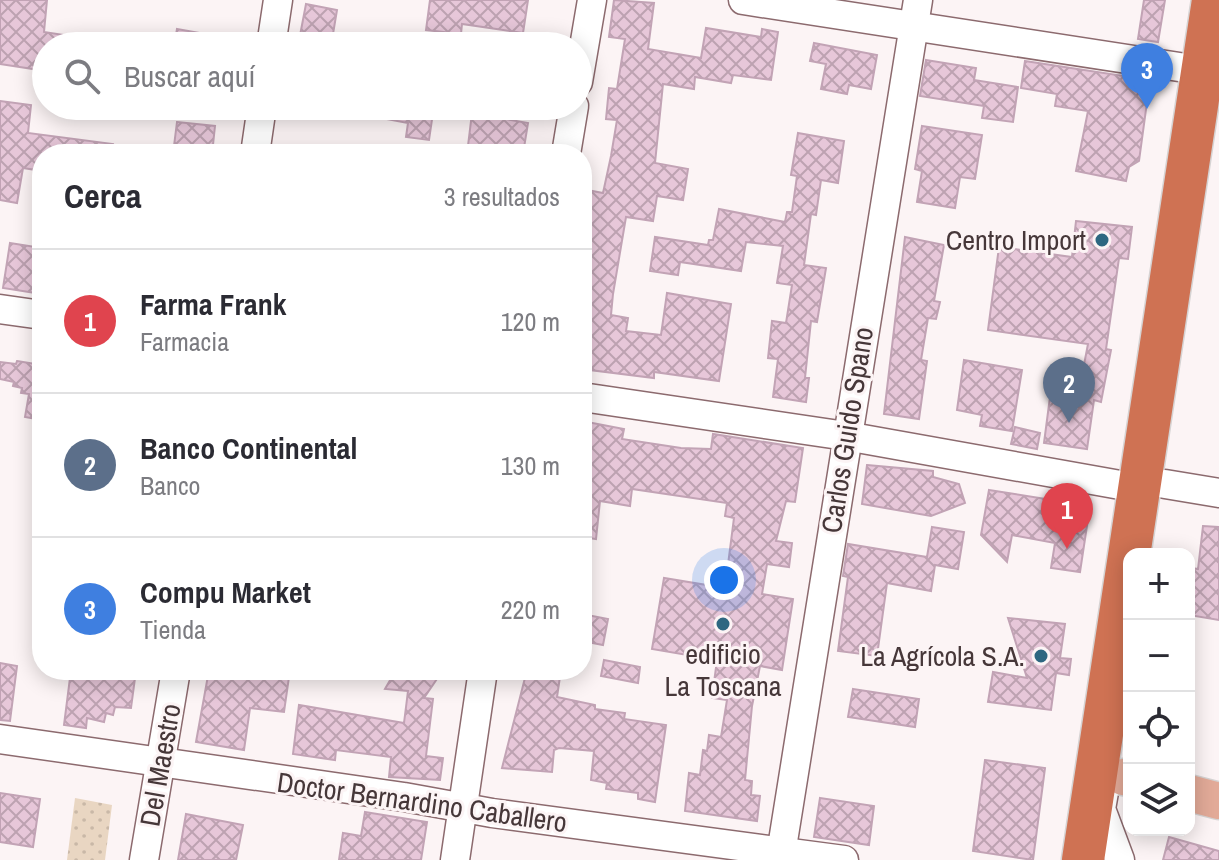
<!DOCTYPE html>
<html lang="es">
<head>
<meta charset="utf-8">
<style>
	:root { --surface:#fff; --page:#f7f7f7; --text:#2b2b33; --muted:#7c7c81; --line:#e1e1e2; --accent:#2e6781 }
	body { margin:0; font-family:"Archivo Narrow",sans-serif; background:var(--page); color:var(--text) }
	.controls { position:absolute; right:24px; bottom:24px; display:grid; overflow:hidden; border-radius:16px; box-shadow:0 4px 20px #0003 }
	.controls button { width:72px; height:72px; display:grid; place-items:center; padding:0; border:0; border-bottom:2px solid var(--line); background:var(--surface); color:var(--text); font:40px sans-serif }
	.you { position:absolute; left:724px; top:580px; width:28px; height:28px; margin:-20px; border:6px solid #fff; border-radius:50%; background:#1a73e8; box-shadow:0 0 0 12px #1a73e833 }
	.badge { display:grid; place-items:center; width:52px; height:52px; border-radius:50%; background:var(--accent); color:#fff; font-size:26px; font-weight:700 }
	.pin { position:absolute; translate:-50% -66px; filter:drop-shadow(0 2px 4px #0008) }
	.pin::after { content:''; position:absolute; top:42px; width:28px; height:24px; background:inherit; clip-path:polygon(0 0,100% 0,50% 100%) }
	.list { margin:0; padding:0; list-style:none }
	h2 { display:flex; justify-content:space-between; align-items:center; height:104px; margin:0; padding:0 32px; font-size:34px }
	h2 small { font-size:26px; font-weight:400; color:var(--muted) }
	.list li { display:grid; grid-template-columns:52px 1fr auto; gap:24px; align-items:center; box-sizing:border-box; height:144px; padding:0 32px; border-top:2px solid var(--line) }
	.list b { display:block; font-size:30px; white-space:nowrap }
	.list p { margin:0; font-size:26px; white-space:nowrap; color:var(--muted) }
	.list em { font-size:26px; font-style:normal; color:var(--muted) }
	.icon { flex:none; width:44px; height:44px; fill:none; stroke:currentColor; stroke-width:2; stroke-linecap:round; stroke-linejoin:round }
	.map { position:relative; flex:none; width:1219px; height:860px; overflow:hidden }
	.search { position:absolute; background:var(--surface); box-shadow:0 4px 20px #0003; left:32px; top:32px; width:560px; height:88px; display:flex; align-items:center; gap:20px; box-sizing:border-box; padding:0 28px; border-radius:44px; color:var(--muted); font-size:30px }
	.panel { position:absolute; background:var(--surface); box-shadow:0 4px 20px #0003; left:32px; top:144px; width:560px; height:536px; border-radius:32px }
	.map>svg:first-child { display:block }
</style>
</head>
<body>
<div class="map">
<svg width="1219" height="860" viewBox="0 0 1219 860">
	<defs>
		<pattern id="park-dots" width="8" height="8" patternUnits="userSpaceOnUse" patternTransform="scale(2)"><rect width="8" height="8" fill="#e9d6c2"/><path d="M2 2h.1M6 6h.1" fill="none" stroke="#c9b8a7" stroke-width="1.8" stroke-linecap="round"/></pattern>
		<pattern id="building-cross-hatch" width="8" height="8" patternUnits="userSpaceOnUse" patternTransform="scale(2)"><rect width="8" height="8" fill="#e7c7d9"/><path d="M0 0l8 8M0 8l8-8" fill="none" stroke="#bda2b1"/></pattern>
	</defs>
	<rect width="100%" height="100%" fill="#fcf4f5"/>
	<polygon fill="url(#park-dots)" points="75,798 112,805 105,860 67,860"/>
	<g fill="url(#building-cross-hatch)" stroke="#c2a3b5" stroke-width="2">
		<polygon points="0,0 47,0 44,32 77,37 76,46 46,46 46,71 0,64"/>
		<polygon points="430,0 528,0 523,33 462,24 461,34 426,30"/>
		<polygon points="614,0 654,3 648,49 701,58 706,28 761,37 762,29 778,32 771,80 733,75 731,83 695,77 694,89 663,84 655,163 688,169 683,200 657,196 653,221 626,217 613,294 611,315 628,318 626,331 661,335 667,293 731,304 719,381 654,372 654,378 582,369 582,189 603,193 611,156 617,120 606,119 609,88 617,89 625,39 609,37"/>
		<polygon points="1144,0 1165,0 1158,42 1138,39"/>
		<polygon points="306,4 337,10 331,46 298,46"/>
		<polygon points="177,29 228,38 227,46 174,46"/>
		<polygon points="814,43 877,55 871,89 849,85 847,94 821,89 826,64 810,61"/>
		<polygon points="926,60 976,68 974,80 1018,87 1013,122 982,118 984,106 920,96"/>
		<polygon points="1025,61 1150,80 1139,161 1129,167 1126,181 1076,171 1088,111 1055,106 1057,94 1021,88"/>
		<polygon points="0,101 31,105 28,133 113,144 112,154 42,154 42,171 23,168 17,203 0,200"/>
		<polygon points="361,106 434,106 429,140 406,137 408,123 360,114"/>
		<polygon points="472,113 528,123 523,154 467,154"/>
		<polygon points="177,122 215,126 212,154 173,154"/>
		<polygon points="922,126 982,135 975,179 960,177 955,208 917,202 922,171 915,169"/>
		<polygon points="798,133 844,141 838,183 821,180 816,215 811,214 804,265 826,268 817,322 811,321 805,378 809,378 806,402 773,397 778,359 768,358 772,321 786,323 792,285 777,283 783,246 746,242 741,271 680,262 678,275 650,271 655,237 708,245 709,240 713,240 719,209 785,222 787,212 792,212 797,176 791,175"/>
		<polygon points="1076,221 1132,227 1128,259 1119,258 1106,349 1111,350 1101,402 1094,400 1087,449 1044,443 1050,397 1077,401 1088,344 988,330 999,247 1072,257"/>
		<polygon points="905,237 944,245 934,301 940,302 936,319 928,318 921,360 927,361 919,419 884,414"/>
		<polygon points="10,243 42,248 42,294 3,288"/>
		<polygon points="964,360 1022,370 1012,431 980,426 982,415 957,410"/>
		<polygon points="17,361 42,365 42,420 25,417 29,394 21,393 22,388 13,386 14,382 0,379 0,362 16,364"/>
		<polygon points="582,421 624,429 622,439 681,448 711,449 713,434 803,448 795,502 786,501 776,541 792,543 789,567 767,564 762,594 793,599 782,670 760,666 752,706 745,780 752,781 751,795 760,796 757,821 685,811 689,773 700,775 703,750 707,751 709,735 721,737 727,700 712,698 717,660 652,649 664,578 725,588 734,518 725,516 727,503 632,489 630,506 600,501 596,539 582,537"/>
		<polygon points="1015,427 1040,433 1037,449 1011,444"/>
		<polygon points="867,465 933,471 933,477 959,484 965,503 931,516 862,504"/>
		<polygon points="989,490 1090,506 1080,572 1051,568 1055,543 1012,535 1007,562 981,535"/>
		<polygon points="1203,526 1219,527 1219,620 1189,615 1191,568 1198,569"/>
		<polygon points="932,527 964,532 958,569 935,565 931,591 887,583 877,656 838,651 848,577 843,576 848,544 927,557"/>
		<polygon points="582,614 608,619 603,645 582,641"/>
		<polygon points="1008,618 1065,624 1060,658 1071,659 1069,675 1056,673 1051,710 988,702 993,672 1027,678"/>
		<polygon points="604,660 640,667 638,683 601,676"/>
		<polygon points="0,663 17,666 10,721 0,720"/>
		<polygon points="71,670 119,670 119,676 135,678 131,708 115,707 113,715 106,713 104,722 87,718 86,728 64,725"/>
		<polygon points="209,670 290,670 284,712 250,708 244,750 196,742"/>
		<polygon points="396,670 443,670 424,698 433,699 426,756 443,758 440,780 389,777 391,757 336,750 335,760 293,754 299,705 404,723 408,691 385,689"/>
		<polygon points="527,670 561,670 557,697 595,705 595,709 625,713 624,719 666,725 655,802 638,799 638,793 606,789 607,783 591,780 594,751 559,748 554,750 552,772 502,768"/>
		<polygon points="853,689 919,699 915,727 848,717"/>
		<polygon points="985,760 1045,768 1033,860 973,851"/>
		<polygon points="0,793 40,799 33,847 0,842"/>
		<polygon points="820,798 874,806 869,845 814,837"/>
		<polygon points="365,812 427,822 421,860 339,860 343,833 361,836"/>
		<polygon points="186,814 243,825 236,860 178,860"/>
		<polygon points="1169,837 1219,851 1219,860 1163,860"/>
	</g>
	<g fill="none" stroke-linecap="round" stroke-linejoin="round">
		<defs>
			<g id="minor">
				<polyline points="743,0 1218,73"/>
				<polyline points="271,46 278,0"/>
				<polyline points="578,82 592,0"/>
				<polyline points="255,154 262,106"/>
				<polyline points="566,154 574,106"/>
				<polyline points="0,309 42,315"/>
				<polyline points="582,397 846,436 1137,488"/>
				<polyline points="1165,484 1219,493"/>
				<polyline points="0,739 404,797 492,813 844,860"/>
				<polyline points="1104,792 1101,809 1120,860"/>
				<polyline points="144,860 176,670"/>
				<polyline points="455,860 483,670"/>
				<polyline points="780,860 918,0"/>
			</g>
			<g id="major">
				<polyline points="1123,777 1129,778"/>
				<polyline points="1189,793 1219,801"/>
			</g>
			<polyline id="highway" points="1083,860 1213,0"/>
		</defs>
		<use href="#minor" stroke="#8c6a6e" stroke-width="31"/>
		<use href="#major" stroke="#d6d3d3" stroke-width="39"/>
		<use href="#highway" stroke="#d6d3d3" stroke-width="45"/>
		<use href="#minor" stroke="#fff" stroke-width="28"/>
		<use href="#major" stroke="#e2aa98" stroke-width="36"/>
		<use href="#highway" stroke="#cf7253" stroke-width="42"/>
	</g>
	<g fill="#2e6781" stroke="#fcf4f5" stroke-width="3">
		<circle cx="1102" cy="240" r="8"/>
		<circle cx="723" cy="624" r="8"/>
		<circle cx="1041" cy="656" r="8"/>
	</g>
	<g text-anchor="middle" stroke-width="6" stroke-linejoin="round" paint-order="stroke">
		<g font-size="28" fill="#463739" stroke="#fcf4f5" text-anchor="end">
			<text x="1086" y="250">Centro Import</text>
			<text x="723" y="664" text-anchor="middle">edificio<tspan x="723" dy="32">La Toscana</tspan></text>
			<text x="1025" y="666">La Agrícola S.A.</text>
		</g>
		<g font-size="28" fill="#463739" stroke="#fcf4f5">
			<text transform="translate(847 430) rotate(-81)" y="10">Carlos Guido Spano</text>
			<text transform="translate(160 765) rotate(-80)" y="10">Del Maestro</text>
			<text transform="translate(422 802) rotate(8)" y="10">Doctor Bernardino Caballero</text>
		</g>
	</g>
</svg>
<div class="controls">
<button>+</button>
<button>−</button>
<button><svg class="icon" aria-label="locate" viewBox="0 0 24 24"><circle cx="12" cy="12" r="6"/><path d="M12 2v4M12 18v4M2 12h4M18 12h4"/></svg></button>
<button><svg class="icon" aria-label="layers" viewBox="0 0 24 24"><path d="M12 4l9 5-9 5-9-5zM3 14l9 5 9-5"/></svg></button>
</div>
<div class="you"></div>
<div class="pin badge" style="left:1067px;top:549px;background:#e0444e">1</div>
<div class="pin badge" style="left:1069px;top:423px;background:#5c6f8a">2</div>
<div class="pin badge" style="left:1147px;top:109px;background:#3f7fe0">3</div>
<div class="search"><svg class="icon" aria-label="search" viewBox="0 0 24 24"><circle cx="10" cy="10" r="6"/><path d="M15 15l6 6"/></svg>Buscar aquí</div>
<section class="panel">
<h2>Cerca<small>3 resultados</small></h2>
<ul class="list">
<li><span class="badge" style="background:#e0444e">1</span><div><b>Farma Frank</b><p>Farmacia</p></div><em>120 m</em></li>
<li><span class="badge" style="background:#5c6f8a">2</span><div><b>Banco Continental</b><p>Banco</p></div><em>130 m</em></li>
<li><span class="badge" style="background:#3f7fe0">3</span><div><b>Compu Market</b><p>Tienda</p></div><em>220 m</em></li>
</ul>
</section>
</div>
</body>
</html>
